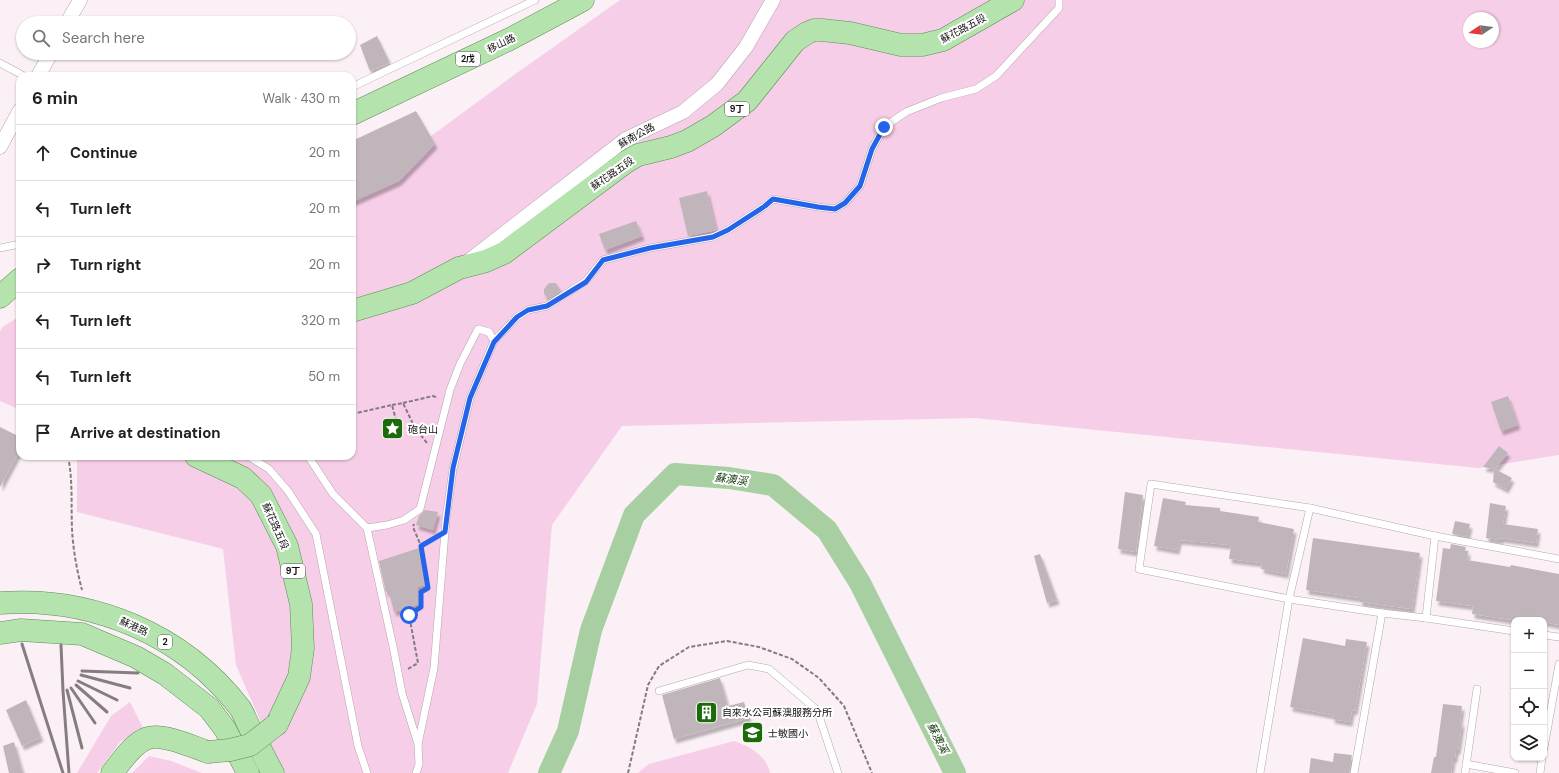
<!DOCTYPE html>
<html lang="en">
<head>
<meta charset="utf-8">
<style>
	:root { --surface:#fff; --page:#f6f6f6; --text:#202124; --muted:#757577; --line:#e0e0e0 }
	body { margin:0; font-family:"DM Sans","Noto Sans TC",sans-serif; background:var(--page); color:var(--text) }
	.controls { position:absolute; right:12px; bottom:12px; display:grid; overflow:hidden; border-radius:8px; box-shadow:0 1px 3px #0004 }
	.controls button { width:36px; height:36px; display:grid; place-items:center; padding:0; border:0; border-bottom:1px solid var(--line); background:var(--surface); color:var(--text); font:20px sans-serif }
	.compass { position:absolute; left:1463px; top:12px; width:36px; height:36px; border-radius:50%; background:var(--surface); box-shadow:0 1px 3px #0004; rotate:257deg }
	.stop { position:absolute; width:12px; height:12px; margin:-9px; border:3px solid #2563eb; border-radius:50%; background:#fff }
	.stop.end { background:#2563eb; border-color:#fff; box-shadow:0 1px 4px #0008 }
	.list { margin:0; padding:0; list-style:none }
	h2 { display:flex; justify-content:space-between; align-items:center; height:52px; margin:0; padding:0 16px; font-size:17px }
	h2 small { font-size:13px; font-weight:400; color:var(--muted) }
	.list li { display:grid; grid-template-columns:26px 1fr auto; gap:12px; align-items:center; box-sizing:border-box; height:56px; padding:0 16px; border-top:1px solid var(--line) }
	.list b { display:block; font-size:15px; white-space:nowrap }
	.list em { font-size:13px; font-style:normal; color:var(--muted) }
	.icon { flex:none; width:22px; height:22px; fill:none; stroke:currentColor; stroke-width:2; stroke-linecap:round; stroke-linejoin:round }
	.map { position:relative; flex:none; width:1559px; height:773px; overflow:hidden }
	.search { position:absolute; background:var(--surface); box-shadow:0 1px 3px #0004; left:16px; top:16px; width:340px; height:44px; display:flex; align-items:center; gap:10px; box-sizing:border-box; padding:0 14px; border-radius:22px; color:var(--muted); font-size:15px }
	.panel { position:absolute; background:var(--surface); box-shadow:0 1px 3px #0004; left:16px; top:72px; width:340px; height:388px; border-radius:12px }
	.map>svg:first-child { display:block }
</style>
</head>
<body>
<div class="map">
<svg width="1559" height="773" viewBox="0 0 1559 773">
	<defs>
		<filter id="shadow"><feDropShadow dx="2.5" dy="4.5" stdDeviation="1" flood-color="#0004"/></filter>
	</defs>
	<rect width="100%" height="100%" fill="#fcf0f7"/>
	<g fill="#f6cee7" fill-rule="evenodd">
		<path d="M620,0h939v455l-81,13 -503,-50 -353,8 -70,99 -15,179 -29,69h-225l-47,-108 -13,-116 -146,-37v-56h275v-262l162,-119zM1469,18h24v24h-24z"/>
		<polygon points="20,316 20,410 0,401 0,331 4,326"/>
		<polygon points="130,702 143,728 120,742 97,773 77,773 111,716"/>
		<path d="M734,741c15,5 33,15 36,32h-132l11,-9z"/>
		<polygon points="149,756 171,761 202,773 132,773"/>
	</g>
	<g fill="none" stroke-linecap="round" stroke-linejoin="round">
		<polyline stroke="#a8cfa1" stroke-width="22" points="549,773 568,731 591,630 634,515 675,474 729,478 773,485 827,530 860,583 955,773"/>
	</g>
	<g fill="#c1b5bc" filter="url(#shadow)">
		<polygon points="377,36 390,63 370,71 360,45"/>
		<polygon points="416,111 435,144 399,181 352,202 352,141"/>
		<polygon points="707,191 716,230 688,236 679,198"/>
		<polygon points="636,221 642,236 605,250 599,234"/>
		<polygon points="549,283 556,283 561,291 549,299 544,294 544,289"/>
		<polygon points="1508,396 1518,425 1501,431 1491,402"/>
		<polygon points="0,427 20,437 20,450 0,487"/>
		<polygon points="1499,446 1508,453 1495,469 1512,478 1506,489 1493,482 1494,469 1483,467"/>
		<polygon points="1125,492 1143,495 1136,552 1118,549"/>
		<polygon points="1163,498 1186,502 1185,505 1220,508 1220,511 1259,517 1258,522 1294,529 1286,574 1261,569 1262,563 1229,559 1231,545 1179,540 1177,550 1154,546"/>
		<polygon points="1490,503 1506,506 1503,524 1538,529 1536,543 1501,538 1501,540 1486,538"/>
		<polygon points="425,510 438,512 433,530 416,525 419,516"/>
		<polygon points="1455,521 1470,524 1467,537 1452,534"/>
		<polygon points="1313,538 1420,553 1412,609 1360,602 1360,598 1306,590"/>
		<polygon points="1451,544 1466,547 1465,551 1468,551 1467,560 1510,567 1511,565 1559,574 1559,625 1544,622 1544,620 1512,620 1472,614 1473,606 1436,601 1443,548 1450,549"/>
		<polygon points="419,548 426,585 417,587 420,604 394,612 389,592 386,592 379,561"/>
		<polygon points="1040,554 1057,600 1047,603 1034,556"/>
		<polygon points="1303,638 1345,646 1346,639 1367,642 1355,711 1352,710 1350,722 1332,719 1333,715 1290,707"/>
		<polygon points="720,678 728,706 744,702 749,718 674,739 662,695"/>
		<polygon points="26,700 41,737 22,746 6,710"/>
		<polygon points="1443,704 1462,706 1460,722 1462,723 1458,750 1456,750 1455,758 1453,758 1451,773 1431,773 1434,757 1436,757"/>
		<polygon points="14,742 23,773 9,773 3,746"/>
		<polygon points="1334,753 1352,755 1349,773 1309,773 1311,758 1333,762"/>
	</g>
	<g fill="none" stroke-linecap="round" stroke-linejoin="round">
		<defs>
			<g id="lane">
				<polyline points="0,63 24,76"/>
				<polyline points="352,87 535,0"/>
				<polyline points="0,248 20,244"/>
				<polyline points="248,456 269,469 288,491 316,534 358,746 367,773"/>
				<polyline points="308,456 333,494 367,528 394,651 402,693 418,744"/>
				<polyline points="367,528 387,525 404,520 420,509 450,390 460,364 478,329 489,332 494,341"/>
				<polyline points="1382,613 1289,599 1139,569 1151,484 1310,508 1435,536 1559,559"/>
				<polyline points="1426,618 1514,631"/>
				<polyline points="1544,635 1559,637"/>
				<polyline points="659,691 748,665 769,669 817,710 838,773"/>
				<polyline points="1544,748 1559,664"/>
				<polyline points="1466,764 1515,773"/>
				<polyline points="416,773 419,764 418,744 434,668 446,519 453,469 470,398 494,341 517,317 528,310 547,306 586,281 603,260 650,248 713,237 728,230 765,206 773,199 818,207 835,209 845,203 860,186 872,149 884,127 906,112 941,98 976,89 996,76 1059,8 1059,0"/>
				<polyline points="1260,773 1289,599 1310,508"/>
				<polyline points="1354,773 1382,613 1426,618 1435,536"/>
				<polyline points="1465,773 1477,689"/>
				<polyline points="1540,773 1542,758"/>
			</g>
			<g id="street">
				<polyline points="67,23 80,0"/>
				<polyline points="38,76 51,53"/>
				<polyline points="0,147 20,110"/>
				<polyline points="466,263 626,139 683,112 717,84 746,47 773,0"/>
			</g>
			<g id="primary">
				<polyline points="352,114 508,40 583,0"/>
				<polyline points="0,297 20,279"/>
				<polyline points="352,311 412,293 459,268 486,261 504,253 626,162 638,155 671,147 687,141 713,126 747,101 795,41 807,33 814,30 822,30 850,33 901,45 922,45 943,40 1013,0"/>
				<polyline points="196,456 243,478 261,495 287,546 301,604 303,648 299,677 277,724"/>
				<path d="M0,603c92,-7 183,31 240,105 4,6 7,15 11,22 7,14 14,29 22,43"/>
				<polyline points="0,633 21,630 82,634 136,657 165,674 209,708 225,729 248,773"/>
				<path d="M112,773c9,-11 21,-30 36,-35 15,-5 45,9 60,14"/>
			</g>
		</defs>
		<use href="#lane" stroke="#b2a6ae" stroke-width="8"/>
		<use href="#street" stroke="#b2a6ae" stroke-width="15"/>
		<use href="#primary" stroke="#5d8d55" stroke-width="23"/>
		<g stroke="#837b80" stroke-width="2" stroke-dasharray="4 2" stroke-linecap="butt">
			<polyline points="403,403 433,396 438,398"/>
			<polyline points="392,405 403,403 415,428 427,443"/>
			<polyline points="352,414 392,405 396,420"/>
			<path d="M68,456c5,25 3,48 4,73 1,20 5,42 10,61"/>
			<polyline points="421,546 435,538"/>
			<polyline points="408,669 418,663 409,615 421,607 421,592 428,588 421,546 413,527 414,524"/>
			<polyline points="628,773 648,685 659,666 689,647 727,641 759,647 792,659 819,678 844,706 872,773"/>
		</g>
		<use href="#lane" stroke="#fff" stroke-width="7"/>
		<use href="#street" stroke="#fff" stroke-width="14"/>
		<use href="#primary" stroke="#b5e3ae" stroke-width="22"/>
		<g stroke="#857d82" stroke-width="3">
			<polyline points="22,644 63,773"/>
			<polyline points="61,645 63,691 69,773"/>
			<polyline points="82,671 138,673"/>
			<polyline points="81,675 130,688"/>
			<polyline points="78,681 117,700"/>
			<polyline points="76,685 107,712"/>
			<polyline points="71,688 95,723"/>
			<polyline points="67,690 82,748"/>
		</g>
		<defs>
			<polyline id="primary-bridge" points="208,752 230,750 250,745 277,724"/>
		</defs>
		<use href="#primary-bridge" stroke="#5d8d55" stroke-width="23" stroke-linecap="butt"/>
		<use href="#primary-bridge" stroke="#b5e3ae" stroke-width="22"/>
	</g>
	<g fill="none" stroke-linecap="round" stroke-linejoin="round">
		<polyline stroke="#2563eb" stroke-width="5" points="409,615 421,607 421,592 428,588 421,546 445,532 453,468 470,398 494,342 517,317 528,310 547,306 586,282 603,260 650,248 713,237 728,230 765,206 773,199 818,207 835,209 845,203 860,186 872,149 884,127"/>
	</g>
	<defs>
		<symbol id="sight-square" viewBox="-11 -11 22 22"><rect x="-9" y="-9" width="18" height="18" rx="4" fill="#1c6a0a" stroke="#fff"/><path d="M0-6L1.8-2.2L6-1.7L2.9 1.2L3.7 5.4L0 3.3L-3.7 5.4L-2.9 1.2L-6-1.7L-1.8-2.2Z" fill="#fff"/></symbol>
		<symbol id="building-square" viewBox="-11 -11 22 22"><rect x="-9" y="-9" width="18" height="18" rx="4" fill="#1c6a0a" stroke="#fff"/><path d="M-4-6H4V6H1V3H-1V6H-4ZM-2.5-4.3h1.7v1.8h-1.7ZM.8-4.3h1.7v1.8H.8ZM-2.5-1h1.7V.8h-1.7ZM.8-1h1.7V.8H.8Z" fill="#fff"/></symbol>
		<symbol id="school-square" viewBox="-11 -11 22 22"><rect x="-9" y="-9" width="18" height="18" rx="4" fill="#1c6a0a" stroke="#fff"/><path d="M0-5L7-2L0 1L-7-2ZM-4 1L0 2.5L4 1V4Q0 6-4 4Z" fill="#fff"/></symbol>
	</defs>
	<g fill-rule="evenodd">
		<use href="#sight-square" x="380" y="416" width="25" height="25"/>
		<use href="#building-square" x="694" y="700" width="25" height="25"/>
		<use href="#school-square" x="740" y="720" width="25" height="25"/>
	</g>
	<g text-anchor="middle" stroke-width="4" stroke-linejoin="round" paint-order="stroke">
		<g fill="#fff" stroke="#5b585a" stroke-width="1">
			<rect x="456" y="52" width="24" height="14" rx="3"/>
			<rect x="725" y="102" width="24" height="14" rx="3"/>
			<rect x="281" y="564" width="24" height="14" rx="3"/>
			<rect x="158" y="635" width="14" height="14" rx="3"/>
		</g>
		<g font-size="9" font-weight="bold" fill="#151113">
			<text x="468" y="62">2戊</text>
			<text x="737" y="112">9丁</text>
			<text x="293" y="574">9丁</text>
			<text x="165" y="645">2</text>
		</g>
		<g font-size="10" fill="#151113" stroke="#fff">
			<text transform="translate(963 28) rotate(-28)" y="4">蘇花路五段</text>
			<text transform="translate(501 43) rotate(-26)" y="4">移山路</text>
			<text transform="translate(636 135) rotate(-29)" y="4">蘇南公路</text>
			<text transform="translate(612 173) rotate(-35)" y="4">蘇花路五段</text>
			<text transform="translate(276 526) rotate(66)" y="4">蘇花路五段</text>
			<text transform="translate(134 626) rotate(24)" y="4">蘇港路</text>
		</g>
		<g font-size="10" fill="#151113" stroke="#fff" text-anchor="start">
			<text x="408" y="433">砲台山</text>
			<text x="722" y="716">自來水公司蘇澳服務分所</text>
			<text x="768" y="737">士敏國小</text>
		</g>
		<g font-size="11" font-style="italic" fill="#0c3305" stroke="#fff">
			<text transform="translate(731 479) rotate(7)" y="4">蘇澳溪</text>
			<text transform="translate(938 738) rotate(63)" y="4">蘇澳溪</text>
		</g>
	</g>
</svg>
<div class="controls">
<button>+</button>
<button>−</button>
<button><svg class="icon" aria-label="locate" viewBox="0 0 24 24"><circle cx="12" cy="12" r="6"/><path d="M12 2v4M12 18v4M2 12h4M18 12h4"/></svg></button>
<button><svg class="icon" aria-label="layers" viewBox="0 0 24 24"><path d="M12 4l9 5-9 5-9-5zM3 14l9 5 9-5"/></svg></button>
</div>
<svg class="compass" viewBox="-18 -18 36 36"><path d="M0-13l5 13h-10z" fill="#e53935"/><path d="M0 13l5-13h-10z" fill="#757577"/></svg>
<div class="stop" style="left:409px;top:615px"></div>
<div class="stop end" style="left:884px;top:127px"></div>
<div class="search"><svg class="icon" aria-label="search" viewBox="0 0 24 24"><circle cx="10" cy="10" r="6"/><path d="M15 15l6 6"/></svg>Search here</div>
<section class="panel">
<h2>6 min<small>Walk · 430 m</small></h2>
<ul class="list">
<li><svg class="icon" aria-label="ahead" viewBox="0 0 24 24"><path d="M12 20V5M6 11l6-6 6 6"/></svg><div><b>Continue</b></div><em>20 m</em></li>
<li><svg class="icon" aria-label="left" viewBox="0 0 24 24"><path d="M17 20v-9H6M10 6l-5 5 5 5"/></svg><div><b>Turn left</b></div><em>20 m</em></li>
<li><svg class="icon" aria-label="right" viewBox="0 0 24 24"><path d="M7 20v-9h11M14 6l5 5-5 5"/></svg><div><b>Turn right</b></div><em>20 m</em></li>
<li><svg class="icon" aria-label="left" viewBox="0 0 24 24"><path d="M17 20v-9H6M10 6l-5 5 5 5"/></svg><div><b>Turn left</b></div><em>320 m</em></li>
<li><svg class="icon" aria-label="left" viewBox="0 0 24 24"><path d="M17 20v-9H6M10 6l-5 5 5 5"/></svg><div><b>Turn left</b></div><em>50 m</em></li>
<li><svg class="icon" aria-label="arrive" viewBox="0 0 24 24"><path d="M6 21V4h12l-3 4 3 4H6"/></svg><div><b>Arrive at destination</b></div></li>
</ul>
</section>
</div>
</body>
</html>
